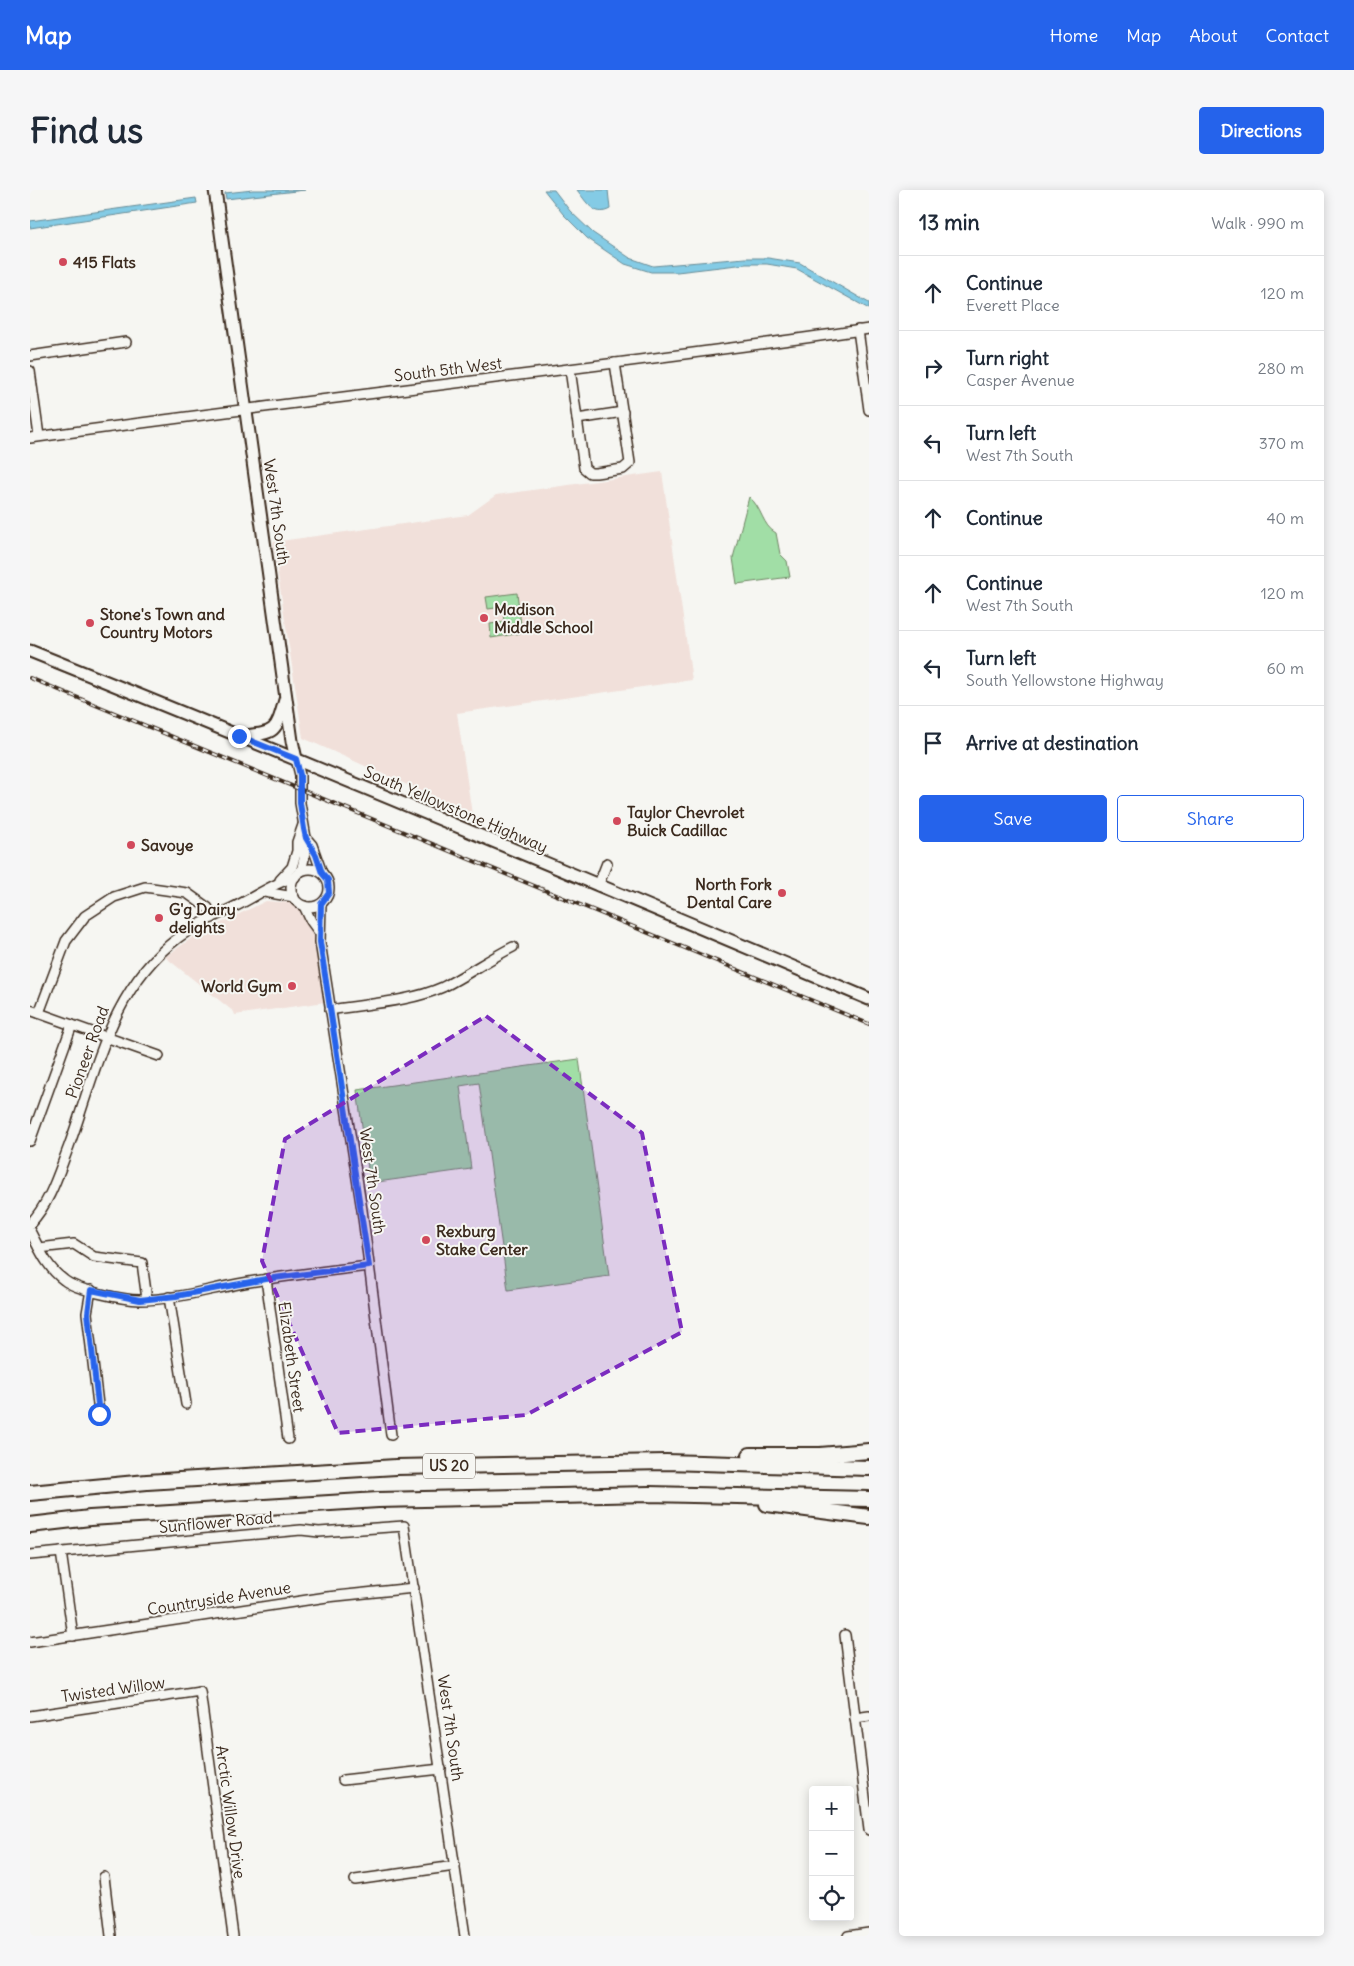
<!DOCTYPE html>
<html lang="en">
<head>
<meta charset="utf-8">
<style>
	:root { --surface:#fff; --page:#f6f6f7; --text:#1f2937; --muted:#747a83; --line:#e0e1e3; --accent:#2563eb }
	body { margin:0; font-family:Delius,sans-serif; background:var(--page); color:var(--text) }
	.controls { position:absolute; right:15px; bottom:15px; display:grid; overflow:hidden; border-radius:5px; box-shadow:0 2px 12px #0003 }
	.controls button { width:45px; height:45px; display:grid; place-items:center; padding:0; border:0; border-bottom:1px solid var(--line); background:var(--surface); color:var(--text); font:25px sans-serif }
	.stop { position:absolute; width:15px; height:15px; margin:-11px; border:4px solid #2563eb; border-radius:50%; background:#fff }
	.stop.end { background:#2563eb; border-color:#fff; box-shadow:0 1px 5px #0008 }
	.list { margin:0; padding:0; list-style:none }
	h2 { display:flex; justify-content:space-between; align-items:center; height:65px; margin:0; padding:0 20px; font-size:21px }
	h2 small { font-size:16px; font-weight:400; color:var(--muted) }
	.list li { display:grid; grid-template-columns:32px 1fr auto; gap:15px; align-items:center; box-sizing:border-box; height:75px; padding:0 20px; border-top:1px solid var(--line) }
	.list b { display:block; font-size:19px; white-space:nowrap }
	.list p { margin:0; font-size:16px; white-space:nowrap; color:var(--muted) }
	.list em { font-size:16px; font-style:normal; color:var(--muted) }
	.actions { display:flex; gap:10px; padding:15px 20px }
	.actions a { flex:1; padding:11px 0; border:1px solid var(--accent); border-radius:5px; text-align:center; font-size:18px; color:var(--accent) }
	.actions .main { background:var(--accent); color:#fff }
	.icon { flex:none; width:28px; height:28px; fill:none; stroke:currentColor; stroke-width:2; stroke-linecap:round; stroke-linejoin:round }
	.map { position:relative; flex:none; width:839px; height:1746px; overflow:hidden; border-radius:5px }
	header { display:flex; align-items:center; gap:30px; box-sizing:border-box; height:70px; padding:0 25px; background:var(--accent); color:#fff }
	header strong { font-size:24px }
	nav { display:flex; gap:28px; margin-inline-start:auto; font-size:18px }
	.intro { display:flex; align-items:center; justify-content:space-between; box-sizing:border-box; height:120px; padding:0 30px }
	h1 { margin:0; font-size:35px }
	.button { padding:12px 22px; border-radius:5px; background:var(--accent); color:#fff; font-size:18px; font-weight:700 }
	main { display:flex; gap:30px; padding:0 30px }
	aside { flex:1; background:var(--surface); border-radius:5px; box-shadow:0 2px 12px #0003 }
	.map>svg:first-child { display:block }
</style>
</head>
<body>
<header>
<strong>Map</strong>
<nav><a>Home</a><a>Map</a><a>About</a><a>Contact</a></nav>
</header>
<div class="intro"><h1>Find us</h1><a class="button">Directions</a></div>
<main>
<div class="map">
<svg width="839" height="1746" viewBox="0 0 839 1746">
	<rect width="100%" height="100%" fill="#f6f6f2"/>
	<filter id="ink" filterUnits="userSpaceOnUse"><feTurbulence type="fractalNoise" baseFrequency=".02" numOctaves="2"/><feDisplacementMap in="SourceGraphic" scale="10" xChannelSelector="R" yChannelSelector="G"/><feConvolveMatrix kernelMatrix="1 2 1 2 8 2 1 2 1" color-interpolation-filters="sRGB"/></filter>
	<g filter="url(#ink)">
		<g fill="#f1e0da">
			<polygon points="632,282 662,490 427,523 442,624 273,548 243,352 438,325 466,305"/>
			<polygon points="236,711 265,713 283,740 295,812 205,825 204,822 135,767 166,745"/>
		</g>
		<g fill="#a1dea6" stroke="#6e8462">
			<path d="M719,307c13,10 13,29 27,36l4,21 7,7 3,16 -53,7 -4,-26z"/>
			<polygon points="487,403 492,443 461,448 460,434 474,432 473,417 458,419 456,407"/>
			<polygon points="549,869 579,1086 478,1100 449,893 430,896 441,979 340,993 327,900"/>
		</g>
		<g fill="#84cbe5" stroke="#678b95">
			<polygon points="223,0 275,0 196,9 195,3"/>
			<polygon points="514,0 524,0 540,21 563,43 600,68 623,76 715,68 738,68 770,73 839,113 839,119 767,79 737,74 716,74 647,82 621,82 595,74 557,48 533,24"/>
			<path d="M547,0h31l2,19c-16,9 -24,-8 -33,-19z"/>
			<polygon points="166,8 167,13 0,38 0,31"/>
		</g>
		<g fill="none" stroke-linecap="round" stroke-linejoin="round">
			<defs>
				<g id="minor">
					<polyline points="828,140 839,220"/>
					<polyline points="0,166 96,152"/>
					<polyline points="540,179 554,278 560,283 566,283 593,279 600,273 585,173"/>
					<polyline points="0,181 9,246"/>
					<polyline points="547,229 593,222"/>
					<path d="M0,248c279,-39 560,-69 839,-109"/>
					<polyline points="266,569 270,585 270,613 276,648 274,669 271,681"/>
					<polyline points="276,648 282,655 292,683"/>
					<circle cx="280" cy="698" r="19"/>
					<polyline points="250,690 262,677 267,661 267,652 273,635"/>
					<polyline points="568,696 577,673"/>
					<polyline points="234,702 264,707"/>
					<polyline points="291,714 290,752 332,1020 361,1245"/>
					<polyline points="274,716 281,731 289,742"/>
					<polyline points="0,820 129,866"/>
					<path d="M300,820c36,-6 80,-8 113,-23 24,-12 46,-28 70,-40"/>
					<polyline points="9,823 36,751 55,726 84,707 115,697 157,703 178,718 182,728"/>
					<polyline points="0,951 42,835"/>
					<path d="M0,1034c21,-23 28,-50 39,-78 27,-74 42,-158 109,-208 17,-13 37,-22 56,-31 21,-10 39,-24 61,-30"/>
					<path d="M0,1041c9,17 17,37 34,49 12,10 60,20 76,20 32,0 66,-10 98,-16 43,-8 87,-13 131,-18"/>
					<polyline points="9,1058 44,1054 64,1067 112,1073 117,1109"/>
					<polyline points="236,1089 258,1249"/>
					<polyline points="61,1100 57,1123 69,1223"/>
					<polyline points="139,1107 156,1214"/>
					<polyline points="31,1362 43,1446"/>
					<polyline points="0,1365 271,1340 289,1342 374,1336 435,1746"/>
					<polyline points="815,1445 839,1640"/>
					<polyline points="0,1452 297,1407 384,1398"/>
					<polyline points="0,1526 170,1501 203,1746"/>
					<polyline points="825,1528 839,1526"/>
					<polyline points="313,1590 411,1579"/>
					<polyline points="74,1687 81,1746"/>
					<polyline points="325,1690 425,1676"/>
					<polyline points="818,1746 839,1743"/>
				</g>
				<g id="major">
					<polyline points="185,0 262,551 266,569"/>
					<path d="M0,461c281,113 560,230 839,348"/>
					<path d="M213,546c33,-3 33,-4 42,-36"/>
				</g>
				<g id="highway">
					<polyline points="720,1265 790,1265 839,1261"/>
					<polyline points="0,1303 117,1292 366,1277 636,1272 839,1278"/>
					<polyline points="737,1314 839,1327"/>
					<polyline points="0,1335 60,1328 348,1310 619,1304 839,1309"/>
				</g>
			</defs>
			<use href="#minor" stroke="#3b2a1e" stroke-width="12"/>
			<use href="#major" stroke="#3b2a1e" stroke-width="15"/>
			<use href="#highway" stroke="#3b2a1e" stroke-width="18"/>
			<use href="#minor" stroke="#f6f6f2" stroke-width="9"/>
			<use href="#major" stroke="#f6f6f2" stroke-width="11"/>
			<use href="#highway" stroke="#f6f6f2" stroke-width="14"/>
			<defs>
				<polyline id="rail" points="0,488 839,834"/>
			</defs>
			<use href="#rail" stroke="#3b2a1e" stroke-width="4"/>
			<use href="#rail" stroke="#f6f6f2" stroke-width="2" stroke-dasharray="5.5" stroke-linecap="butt"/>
		</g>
	</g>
	<g fill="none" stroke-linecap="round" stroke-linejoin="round" filter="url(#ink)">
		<polyline stroke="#2563eb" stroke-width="6" points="69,1224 58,1123 61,1100 110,1110 146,1106 236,1089 339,1076 290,752 291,714 299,703 298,690 292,683 286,665 276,648 274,639 270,613 270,585 266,569 209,546"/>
	</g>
	<path fill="#7b2cbf" fill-opacity="0.2" stroke="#7b2cbf" stroke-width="4" stroke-dasharray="10 6" stroke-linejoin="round" d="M456,826l156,117 40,199 -156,83 -188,18 -76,-172 23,-122z"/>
	<g fill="#d1495b" stroke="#f6f6f2" stroke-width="2">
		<circle cx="33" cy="72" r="5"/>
		<circle cx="454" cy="428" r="5"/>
		<circle cx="60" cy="433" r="5"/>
		<circle cx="587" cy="631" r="5"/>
		<circle cx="101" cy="655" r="5"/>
		<circle cx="752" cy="703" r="5"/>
		<circle cx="129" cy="728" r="5"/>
		<circle cx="262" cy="796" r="5"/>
		<circle cx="396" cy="1050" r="5"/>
	</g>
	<g text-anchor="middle" stroke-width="4" stroke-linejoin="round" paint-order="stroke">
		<rect fill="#f6f6f2" stroke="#73675e" stroke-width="1" x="393" y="1263.5" width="52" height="25" rx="4"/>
		<g font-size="15" font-weight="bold" fill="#3b2a1e">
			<text x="419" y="1281">US 20</text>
		</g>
		<g font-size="16" font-weight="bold" fill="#3b2a1e" stroke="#f6f6f2" text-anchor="start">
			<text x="43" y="78">415 Flats</text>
			<text x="464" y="425">Madison<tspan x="464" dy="18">Middle School</tspan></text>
			<text x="70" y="430">Stone's Town and<tspan x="70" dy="18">Country Motors</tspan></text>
			<text x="597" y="628">Taylor Chevrolet<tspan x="597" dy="18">Buick Cadillac</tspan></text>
			<text x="111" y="661">Savoye</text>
			<text x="742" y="700" text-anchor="end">North Fork<tspan x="742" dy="18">Dental Care</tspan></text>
			<text x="139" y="725">G'g Dairy<tspan x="139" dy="18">delights</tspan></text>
			<text x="252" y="802" text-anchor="end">World Gym</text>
			<text x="406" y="1047">Rexburg<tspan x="406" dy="18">Stake Center</tspan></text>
		</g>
		<g font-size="16" fill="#3b2a1e" stroke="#f6f6f2">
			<text transform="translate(418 179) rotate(-7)" y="6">South 5th West</text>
			<text transform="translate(247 322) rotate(82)" y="6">West 7th South</text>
			<text transform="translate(426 619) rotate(23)" y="6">South Yellowstone Highway</text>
			<text transform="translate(57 862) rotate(-70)" y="6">Pioneer Road</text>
			<text transform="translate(343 991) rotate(82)" y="6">West 7th South</text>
			<text transform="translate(262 1167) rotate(82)" y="6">Elizabeth Street</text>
			<text transform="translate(186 1332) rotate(-5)" y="6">Sunflower Road</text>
			<text transform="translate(189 1408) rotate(-9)" y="6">Countryside Avenue</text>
			<text transform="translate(83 1499) rotate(-8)" y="6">Twisted Willow</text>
			<text transform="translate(421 1538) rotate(82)" y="6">West 7th South</text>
			<text transform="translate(201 1622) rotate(82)" y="6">Arctic Willow Drive</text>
		</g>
	</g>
</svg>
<div class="controls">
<button>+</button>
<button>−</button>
<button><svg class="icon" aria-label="locate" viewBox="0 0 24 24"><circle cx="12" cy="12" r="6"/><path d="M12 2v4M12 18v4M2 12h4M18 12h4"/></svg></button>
</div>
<div class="stop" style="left:69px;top:1224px"></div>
<div class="stop end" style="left:209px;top:546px"></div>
</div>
<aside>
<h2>13 min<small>Walk · 990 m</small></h2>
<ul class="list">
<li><svg class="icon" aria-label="ahead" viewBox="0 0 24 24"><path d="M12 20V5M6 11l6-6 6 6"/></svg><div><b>Continue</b><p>Everett Place</p></div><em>120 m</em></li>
<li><svg class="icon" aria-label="right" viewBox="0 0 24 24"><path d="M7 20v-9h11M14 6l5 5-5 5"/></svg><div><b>Turn right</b><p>Casper Avenue</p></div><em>280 m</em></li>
<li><svg class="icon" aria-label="left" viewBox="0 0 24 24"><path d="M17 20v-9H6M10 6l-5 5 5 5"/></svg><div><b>Turn left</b><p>West 7th South</p></div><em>370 m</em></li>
<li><svg class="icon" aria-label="ahead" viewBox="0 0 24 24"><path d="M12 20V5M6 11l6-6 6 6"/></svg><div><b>Continue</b></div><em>40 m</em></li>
<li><svg class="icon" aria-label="ahead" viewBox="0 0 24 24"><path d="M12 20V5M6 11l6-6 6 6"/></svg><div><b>Continue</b><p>West 7th South</p></div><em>120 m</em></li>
<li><svg class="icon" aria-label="left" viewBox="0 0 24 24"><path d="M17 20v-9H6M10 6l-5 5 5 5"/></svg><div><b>Turn left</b><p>South Yellowstone Highway</p></div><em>60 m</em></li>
<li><svg class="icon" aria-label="arrive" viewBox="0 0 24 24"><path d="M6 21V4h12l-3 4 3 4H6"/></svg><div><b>Arrive at destination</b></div></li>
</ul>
<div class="actions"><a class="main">Save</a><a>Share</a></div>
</aside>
</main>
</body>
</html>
